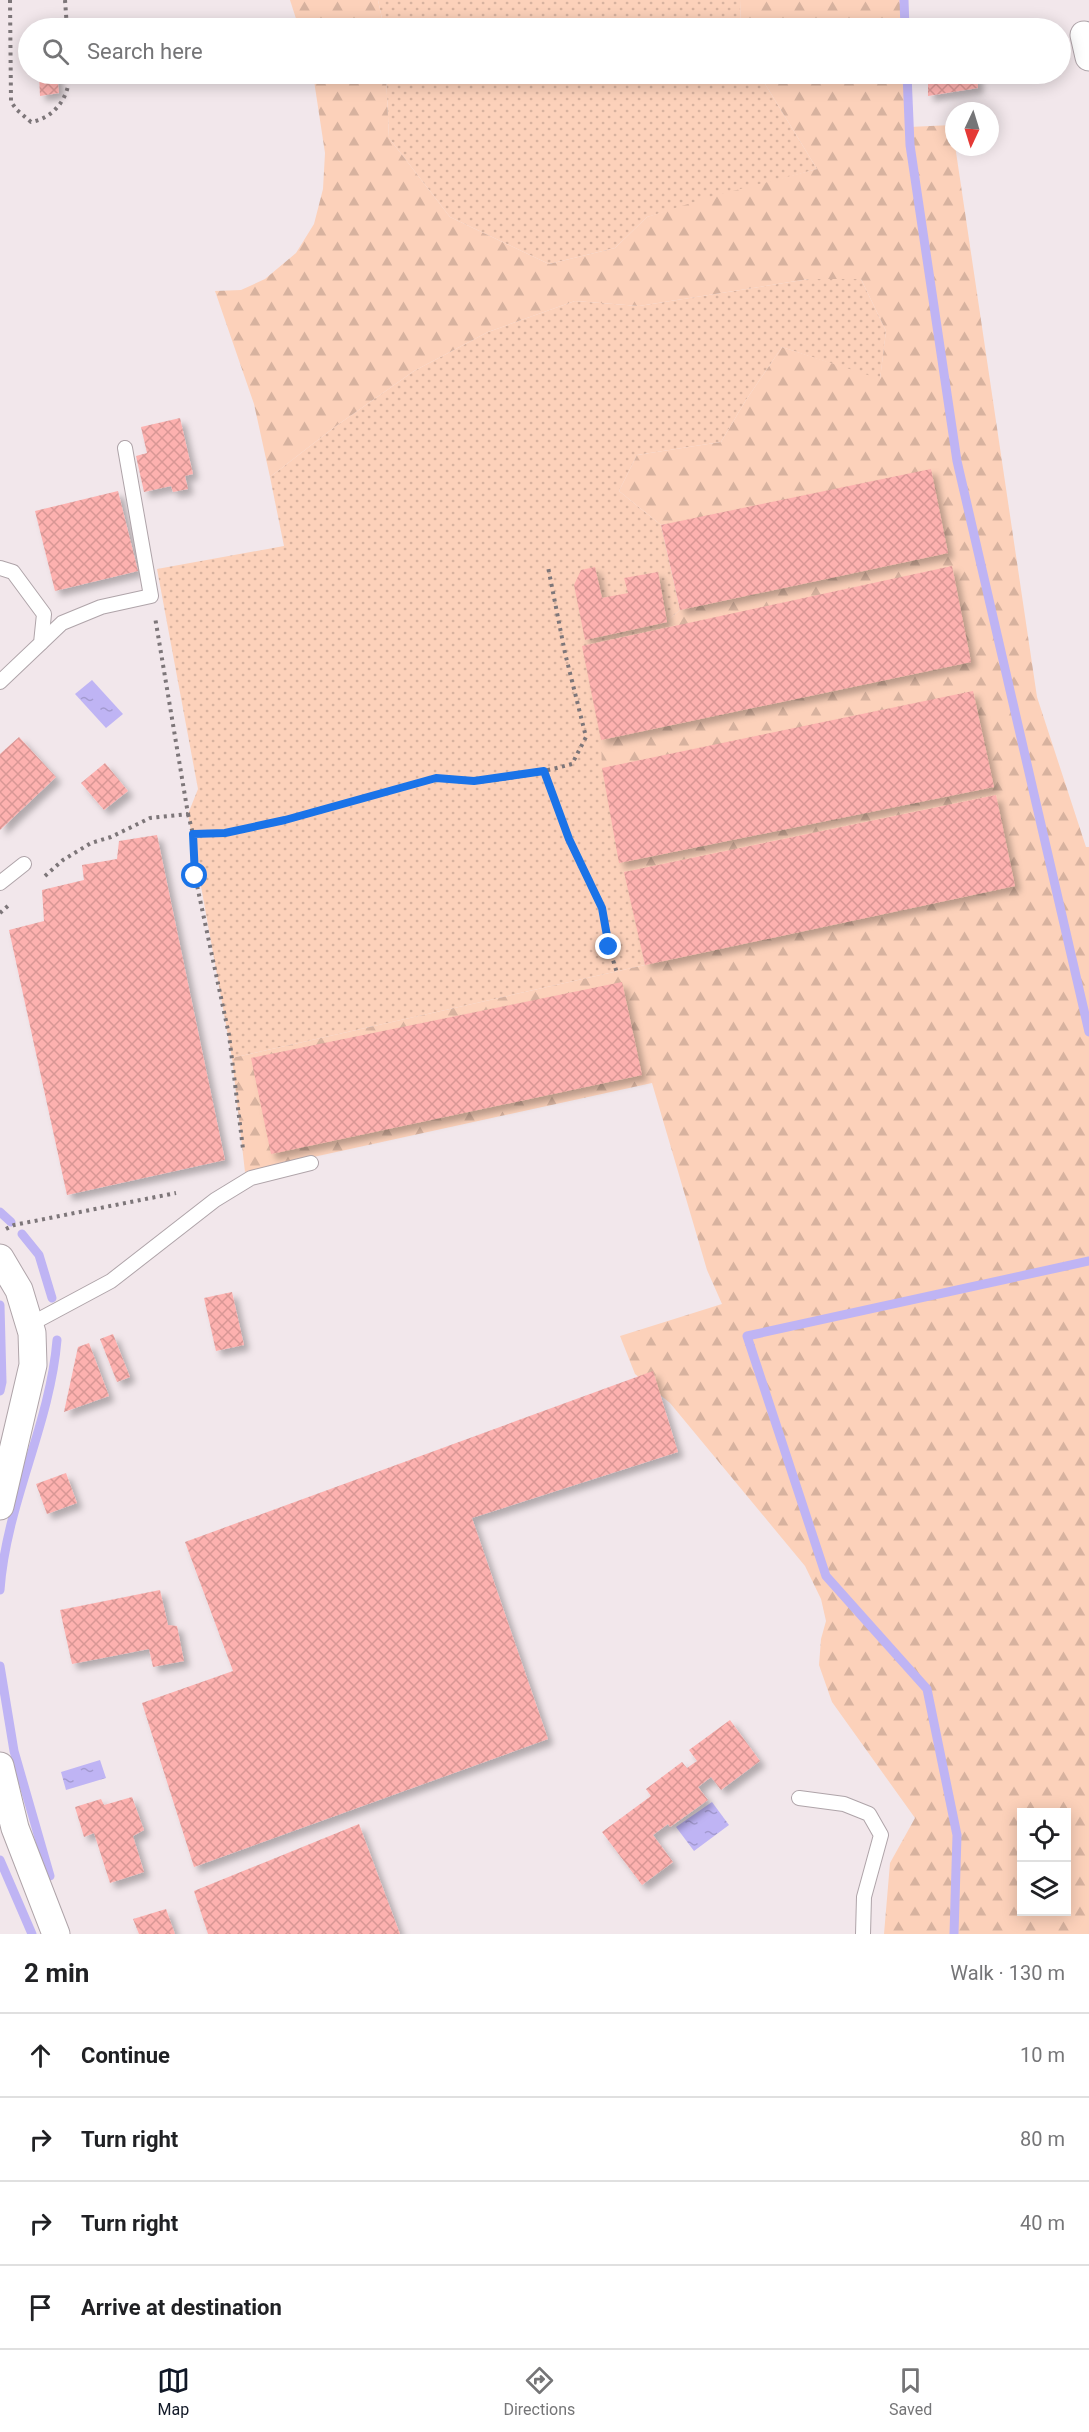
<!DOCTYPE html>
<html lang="en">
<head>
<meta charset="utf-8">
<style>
	:root { --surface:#fff; --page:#f2f2f2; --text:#202124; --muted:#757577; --line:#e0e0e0; --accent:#111827 }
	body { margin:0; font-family:Roboto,sans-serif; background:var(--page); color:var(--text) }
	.controls { position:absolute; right:18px; bottom:18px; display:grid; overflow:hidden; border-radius:0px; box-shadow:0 3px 15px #0003 }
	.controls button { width:54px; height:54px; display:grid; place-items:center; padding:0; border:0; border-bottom:2px solid var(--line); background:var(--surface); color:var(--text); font:30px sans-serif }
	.compass { position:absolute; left:945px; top:102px; width:54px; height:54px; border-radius:50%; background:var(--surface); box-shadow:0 3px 15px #0003; rotate:184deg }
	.stop { position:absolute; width:18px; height:18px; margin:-14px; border:4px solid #1a73e8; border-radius:50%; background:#fff }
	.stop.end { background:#1a73e8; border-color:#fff; box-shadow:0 2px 6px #0008 }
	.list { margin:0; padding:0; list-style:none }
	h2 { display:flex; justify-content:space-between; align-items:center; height:78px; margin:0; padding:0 24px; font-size:26px }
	h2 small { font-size:20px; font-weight:400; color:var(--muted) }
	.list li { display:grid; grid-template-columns:39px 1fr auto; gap:18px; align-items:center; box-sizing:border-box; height:84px; padding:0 24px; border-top:2px solid var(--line) }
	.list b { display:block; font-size:22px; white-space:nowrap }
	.list em { font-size:20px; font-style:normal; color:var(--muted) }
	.icon { flex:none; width:33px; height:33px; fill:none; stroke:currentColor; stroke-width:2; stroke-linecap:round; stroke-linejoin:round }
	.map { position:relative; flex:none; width:1089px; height:1934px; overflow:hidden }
	.search { position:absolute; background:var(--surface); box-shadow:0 3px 15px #0003; left:18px; right:18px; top:18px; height:66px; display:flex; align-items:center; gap:15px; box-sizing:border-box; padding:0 21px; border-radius:33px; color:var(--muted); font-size:22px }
	.sheet { height:414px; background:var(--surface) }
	nav { display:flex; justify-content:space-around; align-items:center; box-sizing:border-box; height:84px; border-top:2px solid var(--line); background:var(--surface); font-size:16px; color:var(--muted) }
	nav a { display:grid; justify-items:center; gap:3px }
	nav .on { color:var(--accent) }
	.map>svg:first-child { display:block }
</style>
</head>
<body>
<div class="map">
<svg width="1089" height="1934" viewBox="0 0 1089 1934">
	<defs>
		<pattern id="grass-dots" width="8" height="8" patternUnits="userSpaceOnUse" patternTransform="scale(1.5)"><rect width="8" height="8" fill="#fcd1ba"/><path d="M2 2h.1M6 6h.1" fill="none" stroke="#d7b29f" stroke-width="1.8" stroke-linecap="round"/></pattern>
		<pattern id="forest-firs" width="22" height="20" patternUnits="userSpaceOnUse" patternTransform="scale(1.5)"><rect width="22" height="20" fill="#fcd1ba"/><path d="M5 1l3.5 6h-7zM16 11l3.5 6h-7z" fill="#d7b29f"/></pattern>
		<pattern id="water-ripples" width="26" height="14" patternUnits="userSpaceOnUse" patternTransform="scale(1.5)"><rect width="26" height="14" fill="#bfb4f4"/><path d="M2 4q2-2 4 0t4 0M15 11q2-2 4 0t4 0" fill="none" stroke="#a39ad0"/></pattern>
		<pattern id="building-cross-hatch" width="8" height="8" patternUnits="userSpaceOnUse" patternTransform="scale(1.5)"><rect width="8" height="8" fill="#fdb1af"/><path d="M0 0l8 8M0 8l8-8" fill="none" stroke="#d89795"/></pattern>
		<filter id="shadow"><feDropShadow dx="5.5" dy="5.5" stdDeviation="3" flood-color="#0004"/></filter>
	</defs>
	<rect width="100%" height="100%" fill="#f2e7eb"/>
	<g fill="url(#grass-dots)">
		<polygon points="378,0 740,0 741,28 384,28"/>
		<polygon points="386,74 759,74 817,169 647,217 615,248 549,264 450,217 389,138"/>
		<polygon points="809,279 861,279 886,331 880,380 782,347 746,400 721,442 637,455 619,491 661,525 680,610 606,673 601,740 645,965 232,1058 188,814 198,789 157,569 284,546 270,477 336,426 414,371 488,332 575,301 639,306"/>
	</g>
	<g fill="url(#forest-firs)" fill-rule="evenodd">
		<polygon points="290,0 378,0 384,28 299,28"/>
		<polygon points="740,0 904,0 905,28 741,28"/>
		<path d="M313,74h73l3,64 61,79 99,47 66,-16 32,-31 63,-20 107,-28 -58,-95h148l2,53 43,-2 85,572 49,150h3v1087h-205l6,-71 25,-45 -83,-116 -13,-37 2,-26 5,-18 -5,-22 -16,-33 -135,-163 -35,-29 -15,-38 102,-32 -15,-34 -55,-187 -407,89 -13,-114 413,-93 -43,-197 -1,-28 5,-68 74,-62 -11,-86 -8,1 -42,-34 18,-36 84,-13 25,-42 36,-53 98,32 6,-48 -25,-52h-52l-170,27 -64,-5 -87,31 -74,39 -78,55 -66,51 -16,-73 -39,-113 26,-1 24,-11 31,-26 18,-29 9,-35 2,-36zM1022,1812h44v100h-44z"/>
	</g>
	<g fill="url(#water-ripples)">
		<polygon points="92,680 123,714 106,728 75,694"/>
		<polygon points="100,1760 106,1778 66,1790 61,1772"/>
		<polygon points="712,1802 729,1825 694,1851 676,1827"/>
	</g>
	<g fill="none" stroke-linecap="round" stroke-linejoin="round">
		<g stroke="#bfb4f4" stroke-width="9">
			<polyline points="904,0 905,28"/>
			<polyline points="907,74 910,145 957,461 1089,1032"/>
			<polyline points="0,1212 11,1222"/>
			<polyline points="22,1234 39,1255 52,1298"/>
			<polyline points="0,1305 2,1382 0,1391"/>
			<path d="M0,1590c6,-86 50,-165 57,-250"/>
			<polyline points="0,1666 14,1751 50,1876"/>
			<polyline points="0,1860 32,1934"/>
			<polyline points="954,1934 957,1835 927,1689 826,1576 747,1336 1089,1261"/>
		</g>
	</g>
	<g fill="url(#building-cross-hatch)" filter="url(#shadow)">
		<polygon points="991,21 993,28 974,28 973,22"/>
		<polygon points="39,74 57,74 59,93 40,96"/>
		<polygon points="948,74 977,74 978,88 928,96 928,83 948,82"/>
		<polygon points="180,418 193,474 185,476 188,489 173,492 171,486 144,492 136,456 147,453 141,427"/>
		<polygon points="931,469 948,553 680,610 661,525"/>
		<polygon points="118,491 138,571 55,591 35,511"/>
		<polygon points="952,566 971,662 601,740 582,646"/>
		<polygon points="595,567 602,598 628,593 624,578 658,572 667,622 585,640 574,585 581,570"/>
		<polygon points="973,691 994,787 619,863 602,768"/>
		<polygon points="19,737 56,777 0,830 0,754"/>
		<polygon points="105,763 128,791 104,810 81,783"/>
		<polygon points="996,795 1015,886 645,965 624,872"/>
		<polygon points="157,835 225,1160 67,1195 9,930 44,921 42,890 84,880 82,865 117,859 119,841"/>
		<polygon points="622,982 642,1075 271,1154 251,1058"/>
		<polygon points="232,1292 244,1345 216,1351 204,1298"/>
		<polygon points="113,1334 130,1377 117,1382 100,1339"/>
		<polygon points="89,1343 109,1396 64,1412 78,1347"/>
		<polygon points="653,1371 678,1452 472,1518 548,1739 194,1867 142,1703 233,1671 185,1542"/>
		<polygon points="66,1473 77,1503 47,1514 36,1484"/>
		<polygon points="160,1590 168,1625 177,1626 184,1661 153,1667 149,1649 72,1664 60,1610"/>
		<polygon points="730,1720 760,1761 721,1790 711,1777 698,1787 708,1800 670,1827 668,1824 653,1835 673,1862 642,1885 602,1832 651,1796 646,1789 682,1762 687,1768 697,1761 689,1750"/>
		<polygon points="132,1797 144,1830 133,1836 144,1872 110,1883 94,1833 84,1837 75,1807 101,1799 104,1805"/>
		<polygon points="359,1824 400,1934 208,1934 194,1891"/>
		<polygon points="166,1909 175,1934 139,1934 133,1919"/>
	</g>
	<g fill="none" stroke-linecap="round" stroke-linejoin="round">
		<defs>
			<g id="lane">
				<polyline points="0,568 13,572 44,614 41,643 0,682"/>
				<polyline points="41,643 62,623 101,607 151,596 125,448"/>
				<polyline points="0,883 24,864"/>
				<polyline points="29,1325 111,1281 215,1200 251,1178 311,1163"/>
				<polyline points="799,1798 844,1804 869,1814 881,1835 864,1897 863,1934"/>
			</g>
			<g id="street">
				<polyline points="1084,35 1089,57"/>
				<polyline points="0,1258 19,1290 32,1333 33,1365 0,1506"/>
				<polyline points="0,1766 15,1828 56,1934"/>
			</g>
		</defs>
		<use href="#lane" stroke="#afa4a9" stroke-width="16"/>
		<use href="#street" stroke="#afa4a9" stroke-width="29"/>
		<g stroke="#7d7679" stroke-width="4" stroke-dasharray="3 4.5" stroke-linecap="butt">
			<path d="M10,0l1,102 6,8 14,12c23,-4 39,-25 38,-48"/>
			<polyline points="65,0 67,28"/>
			<polyline points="545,771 569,839 602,908 609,947 617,973"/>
			<path d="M188,814l5,20c83,-2 160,-37 240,-54 13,-3 27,1 40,1 33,0 68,-9 99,-17l14,-27 -21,-84 -17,-86"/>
			<polyline points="193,834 195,876 229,1035 243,1149"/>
			<polyline points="45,876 63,860 91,843 111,837 150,818 188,814 155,617"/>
			<polyline points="0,913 9,905"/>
			<polyline points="6,1229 14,1225 176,1193"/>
		</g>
		<use href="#lane" stroke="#fff" stroke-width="14"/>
		<use href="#street" stroke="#fff" stroke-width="27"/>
	</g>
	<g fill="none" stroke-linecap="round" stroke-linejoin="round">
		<polyline stroke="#1a73e8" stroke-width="8" points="195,876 193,834 225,833 285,820 436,778 474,781 544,771 569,839 602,908 609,947"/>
	</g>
</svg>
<div class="controls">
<button><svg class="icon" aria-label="locate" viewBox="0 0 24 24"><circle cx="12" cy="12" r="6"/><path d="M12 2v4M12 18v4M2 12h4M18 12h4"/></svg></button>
<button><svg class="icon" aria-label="layers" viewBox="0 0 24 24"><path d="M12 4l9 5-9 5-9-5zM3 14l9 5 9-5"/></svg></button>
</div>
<svg class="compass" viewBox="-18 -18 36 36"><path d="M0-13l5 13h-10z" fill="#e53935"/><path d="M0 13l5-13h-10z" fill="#757577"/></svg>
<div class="stop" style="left:195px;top:876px"></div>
<div class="stop end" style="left:609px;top:947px"></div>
<div class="search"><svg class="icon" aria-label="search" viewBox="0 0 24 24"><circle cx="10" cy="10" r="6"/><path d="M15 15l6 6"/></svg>Search here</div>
</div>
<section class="sheet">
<h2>2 min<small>Walk · 130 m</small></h2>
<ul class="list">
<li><svg class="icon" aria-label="ahead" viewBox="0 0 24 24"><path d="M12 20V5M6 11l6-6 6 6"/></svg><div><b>Continue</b></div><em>10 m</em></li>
<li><svg class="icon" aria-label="right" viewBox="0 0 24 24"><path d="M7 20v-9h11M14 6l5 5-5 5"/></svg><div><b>Turn right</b></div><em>80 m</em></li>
<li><svg class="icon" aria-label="right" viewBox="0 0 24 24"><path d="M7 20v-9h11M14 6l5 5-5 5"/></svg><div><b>Turn right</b></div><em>40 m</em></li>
<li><svg class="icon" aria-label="arrive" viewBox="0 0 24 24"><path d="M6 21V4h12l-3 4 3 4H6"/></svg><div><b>Arrive at destination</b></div></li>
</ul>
</section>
<nav>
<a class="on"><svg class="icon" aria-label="map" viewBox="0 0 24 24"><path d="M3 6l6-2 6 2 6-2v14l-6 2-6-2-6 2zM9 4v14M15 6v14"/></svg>Map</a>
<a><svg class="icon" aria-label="directions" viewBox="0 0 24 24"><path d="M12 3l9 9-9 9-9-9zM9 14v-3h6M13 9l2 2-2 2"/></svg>Directions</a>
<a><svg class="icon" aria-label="saved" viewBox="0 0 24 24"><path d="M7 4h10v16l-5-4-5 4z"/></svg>Saved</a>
</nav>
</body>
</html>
